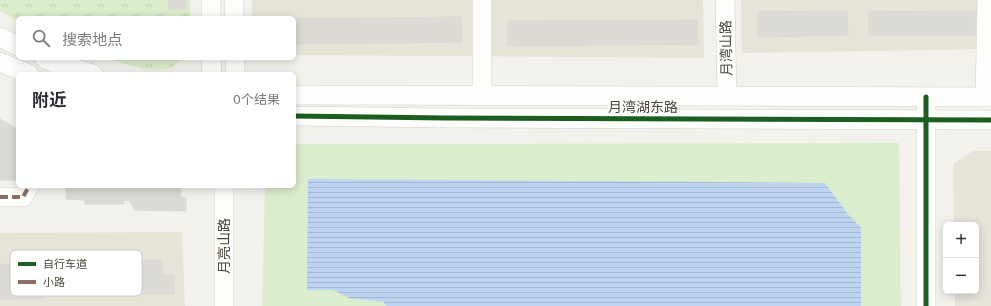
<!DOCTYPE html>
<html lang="zh">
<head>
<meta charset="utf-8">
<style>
	:root { --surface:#fff; --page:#f2f2f3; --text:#2b2b33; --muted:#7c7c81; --line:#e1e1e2 }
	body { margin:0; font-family:"DejaVu Sans","Noto Sans SC",sans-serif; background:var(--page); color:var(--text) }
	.controls { position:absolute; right:12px; bottom:12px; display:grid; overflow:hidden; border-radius:6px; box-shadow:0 2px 10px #0003 }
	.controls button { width:36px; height:36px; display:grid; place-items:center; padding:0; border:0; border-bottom:1px solid var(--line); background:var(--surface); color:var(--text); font:20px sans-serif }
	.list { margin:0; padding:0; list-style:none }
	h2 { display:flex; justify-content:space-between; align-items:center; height:52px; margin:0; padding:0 16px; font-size:17px }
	h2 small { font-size:13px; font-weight:400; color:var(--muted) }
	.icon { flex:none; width:22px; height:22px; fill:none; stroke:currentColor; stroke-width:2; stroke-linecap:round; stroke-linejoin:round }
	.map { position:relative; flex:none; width:991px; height:306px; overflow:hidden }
	.search { position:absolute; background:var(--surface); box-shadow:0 2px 10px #0003; left:16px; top:16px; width:280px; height:44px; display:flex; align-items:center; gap:10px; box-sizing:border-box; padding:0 14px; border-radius:6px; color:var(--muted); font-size:15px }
	.panel { position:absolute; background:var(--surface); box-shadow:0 2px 10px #0003; left:16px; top:72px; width:280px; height:116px; border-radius:6px }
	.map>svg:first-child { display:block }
</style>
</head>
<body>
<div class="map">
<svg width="991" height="306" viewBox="0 0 991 306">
	<defs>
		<pattern id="park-tufts" width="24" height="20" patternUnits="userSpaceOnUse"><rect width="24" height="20" fill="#dbedcc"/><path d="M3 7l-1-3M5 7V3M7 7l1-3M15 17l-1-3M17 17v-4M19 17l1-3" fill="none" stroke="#bdcdb0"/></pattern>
		<pattern id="water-rules" width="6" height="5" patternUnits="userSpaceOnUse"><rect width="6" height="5" fill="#bcd4f1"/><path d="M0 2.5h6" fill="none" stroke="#a3b7cf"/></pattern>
	</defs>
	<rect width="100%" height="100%" fill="#f2f1ec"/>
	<g fill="#e6e4d9">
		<polygon points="252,0 703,0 704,58 294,55 294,18 252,18"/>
		<polygon points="741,0 991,0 991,49 742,53"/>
		<polygon points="973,151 991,151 991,306 955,306 955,291 976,291 976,225 954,225 953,164"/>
		<polygon points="182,232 185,306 0,306 0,233"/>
	</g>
	<polygon fill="#dbedcc" points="899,143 901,306 262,306 265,186 294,186 294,144"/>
	<g fill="url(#park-tufts)">
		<polygon points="0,0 190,0 191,18 18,18 18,22 0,11"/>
		<path d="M107,58h75c-4,3 -8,9 -12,10 -19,6 -44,-4 -63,-10z"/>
	</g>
	<polygon fill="url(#water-rules)" points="308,179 825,183 847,213 861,228 861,306 386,306 384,302 349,298 333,290 307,290"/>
	<g fill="#dcdad4" stroke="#dad8d2">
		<rect x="169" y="0" width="17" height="9"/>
		<polygon points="847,11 848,35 758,37 758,12"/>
		<polygon points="975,11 975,35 869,35 869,12"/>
		<polygon points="461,17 462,42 294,44 294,19"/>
		<polygon points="697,20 698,44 508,46 508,21"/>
		<polygon points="0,119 17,129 15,136 18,137 18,178 17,180 0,180"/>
		<polygon points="66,186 178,186 181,190 180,197 186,198 186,211 135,210 130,201 126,200 123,201 124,204 85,204 85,200 66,199"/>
		<polygon points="105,260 162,260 162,275 174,275 174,294 87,294 87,274 105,274"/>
		<polygon points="0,264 31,265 31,279 43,279 43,299 0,299"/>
	</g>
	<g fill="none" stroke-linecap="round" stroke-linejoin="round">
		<defs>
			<g id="minor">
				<polyline points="211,0 211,18"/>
				<polyline points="234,0 234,18"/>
				<polyline points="482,0 482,95"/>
				<polyline points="725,0 727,96"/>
				<polyline points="0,37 18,46"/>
				<polyline points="44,58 57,64 93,74"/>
				<polyline points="211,58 212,74"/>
				<polyline points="235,58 235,74"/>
				<polyline points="0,62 29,74"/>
				<polyline points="294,95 991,97"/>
				<polyline points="985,97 987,0"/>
				<polyline points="926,109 926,306"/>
				<polyline points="294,116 445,118 991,120"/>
				<polyline points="0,197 23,197 29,186"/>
				<polyline points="224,306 224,186"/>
			</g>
		</defs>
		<use href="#minor" stroke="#d0cfc9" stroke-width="20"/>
		<use href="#minor" stroke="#fdfdfc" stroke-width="19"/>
		<polyline stroke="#8d6e63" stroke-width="4" stroke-dasharray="8 4" stroke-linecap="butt" points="0,197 23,197 29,186"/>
		<defs>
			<g id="cycleway">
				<polyline points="926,97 926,306"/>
				<polyline points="294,116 445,118 991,120"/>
			</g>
		</defs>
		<use href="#cycleway" stroke="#fff" stroke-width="8"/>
		<use href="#cycleway" stroke="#1b5e20" stroke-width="5"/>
	</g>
	<g text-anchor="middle" stroke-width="3" stroke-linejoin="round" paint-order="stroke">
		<g font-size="14" fill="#494537" stroke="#fff">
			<text transform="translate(726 48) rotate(-91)" y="5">月湾山路</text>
			<text x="643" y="112">月湾湖东路</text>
			<text transform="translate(224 246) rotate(-90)" y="5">月亮山路</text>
		</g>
	</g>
	<rect x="10" y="250" width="132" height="46" rx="6" fill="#fff" stroke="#c8c7c3" stroke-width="1"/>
	<rect x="18" y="262" width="18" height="4" fill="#1b5e20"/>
	<rect x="18" y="280" width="18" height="4" fill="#8d6e63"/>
	<g font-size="11" fill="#494537">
		<text x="43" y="268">自行车道</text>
		<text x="43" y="286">小路</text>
	</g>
</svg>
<div class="controls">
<button>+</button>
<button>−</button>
</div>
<div class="search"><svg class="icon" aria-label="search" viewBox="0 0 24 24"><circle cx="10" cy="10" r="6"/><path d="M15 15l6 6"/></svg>搜索地点</div>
<section class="panel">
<h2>附近<small>0个结果</small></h2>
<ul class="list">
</ul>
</section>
</div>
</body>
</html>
